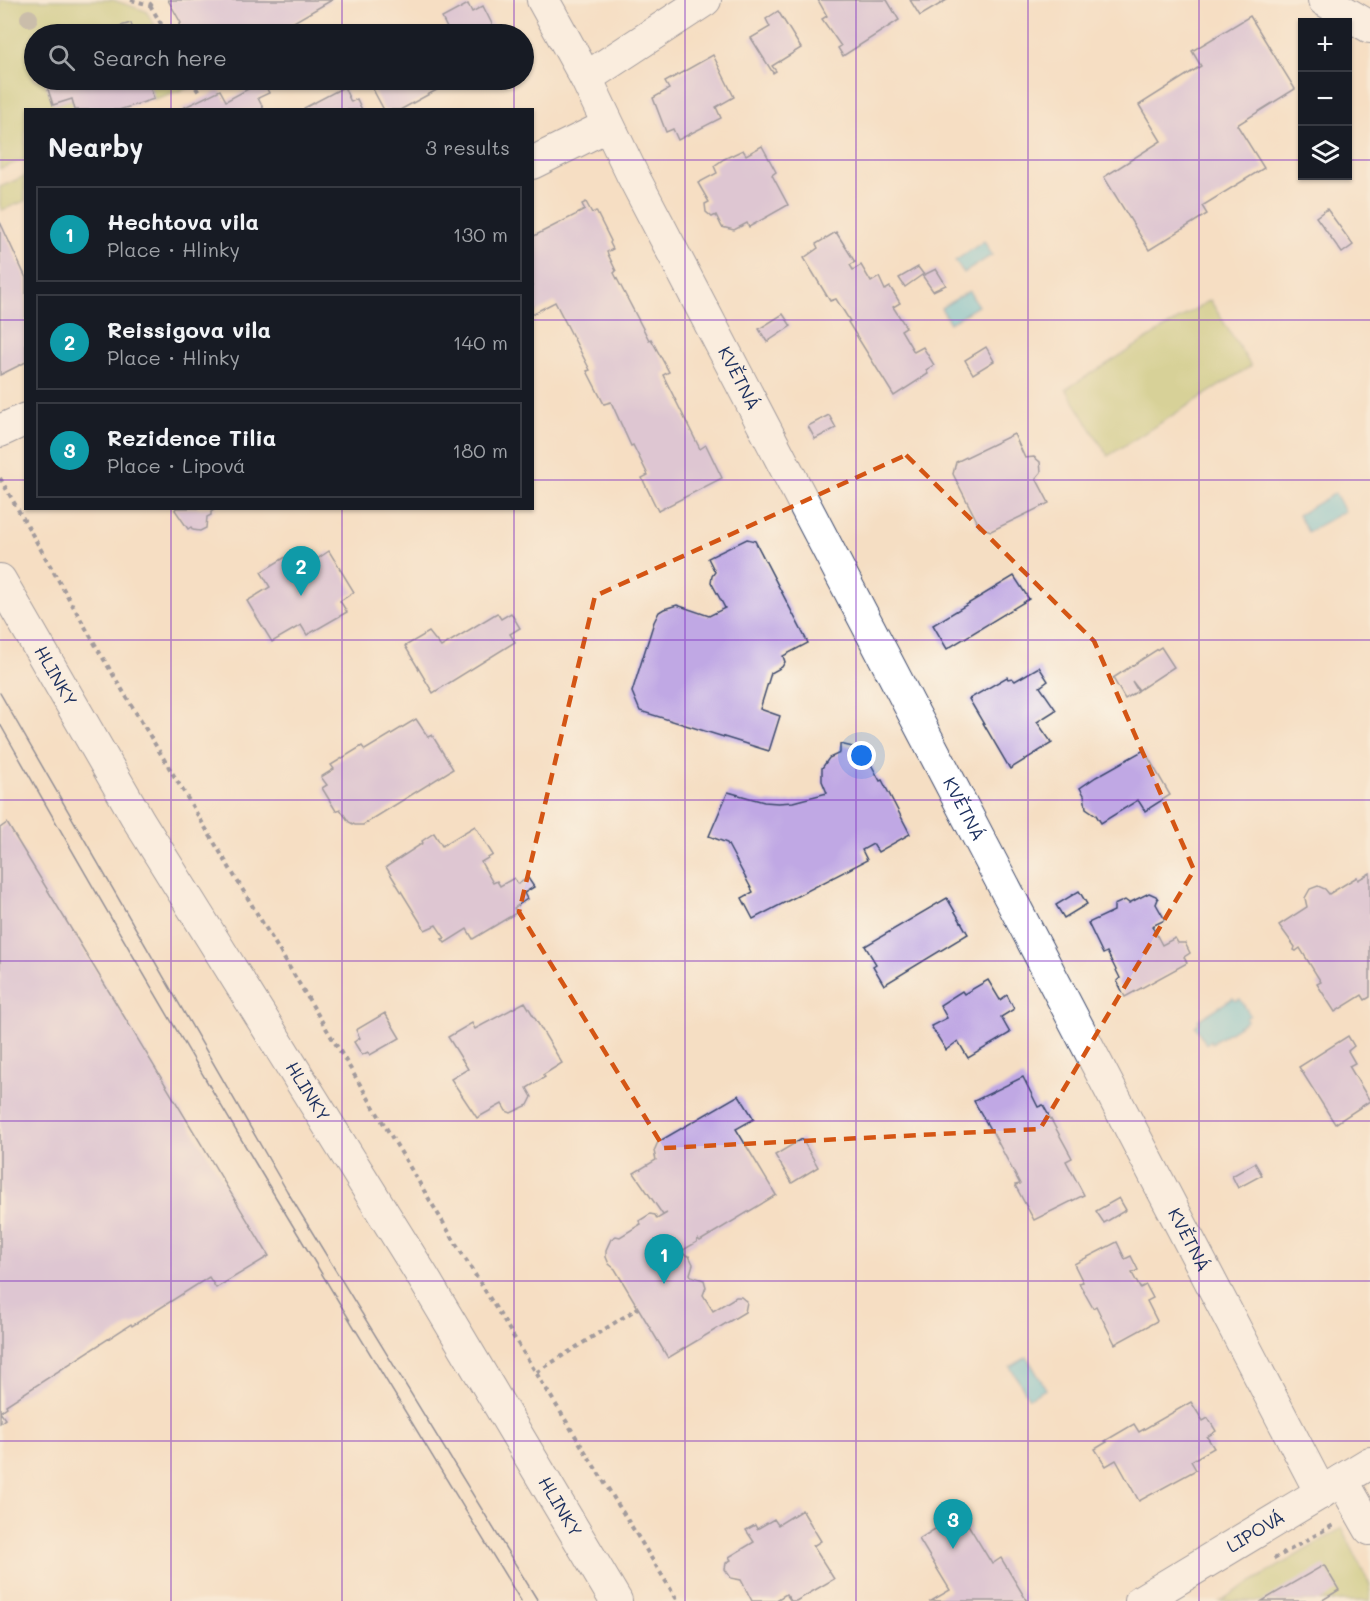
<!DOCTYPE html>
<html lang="en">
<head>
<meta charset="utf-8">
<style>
	:root { --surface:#171b24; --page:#242831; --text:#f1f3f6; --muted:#9ea1a6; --line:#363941; --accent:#1f6fb2 }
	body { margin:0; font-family:Mali,sans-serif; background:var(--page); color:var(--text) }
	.controls { position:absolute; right:18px; top:18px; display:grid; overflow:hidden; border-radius:0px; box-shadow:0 2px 4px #0004 }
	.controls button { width:54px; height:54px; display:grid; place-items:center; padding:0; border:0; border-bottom:2px solid var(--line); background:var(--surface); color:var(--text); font:30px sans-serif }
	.you { position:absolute; left:862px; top:756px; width:21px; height:21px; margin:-15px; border:4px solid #fff; border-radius:50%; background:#1a73e8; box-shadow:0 0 0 9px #1a73e833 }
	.badge { display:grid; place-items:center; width:39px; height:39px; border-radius:50%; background:var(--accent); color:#fff; font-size:20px; font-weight:700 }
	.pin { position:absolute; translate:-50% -50px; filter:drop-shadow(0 2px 3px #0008) }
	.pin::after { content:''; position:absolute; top:32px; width:21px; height:18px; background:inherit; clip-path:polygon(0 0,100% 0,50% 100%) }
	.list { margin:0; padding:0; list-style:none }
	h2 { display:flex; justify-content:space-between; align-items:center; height:78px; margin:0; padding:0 24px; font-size:26px }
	h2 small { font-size:20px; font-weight:400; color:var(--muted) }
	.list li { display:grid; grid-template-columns:39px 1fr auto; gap:18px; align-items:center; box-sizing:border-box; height:96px; margin:0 12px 12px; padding:0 12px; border:2px solid var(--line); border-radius:0px }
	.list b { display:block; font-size:22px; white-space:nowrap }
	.list p { margin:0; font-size:20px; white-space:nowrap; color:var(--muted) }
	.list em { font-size:20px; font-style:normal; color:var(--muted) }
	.icon { flex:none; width:33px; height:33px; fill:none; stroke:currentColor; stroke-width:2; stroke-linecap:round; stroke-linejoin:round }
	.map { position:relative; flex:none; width:1370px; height:1601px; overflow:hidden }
	.search { position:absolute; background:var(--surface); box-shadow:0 2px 4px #0004; left:24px; top:24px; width:510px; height:66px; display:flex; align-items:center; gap:15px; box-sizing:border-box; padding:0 21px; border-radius:33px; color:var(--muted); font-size:22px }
	.panel { position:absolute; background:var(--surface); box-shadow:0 2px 4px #0004; left:24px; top:108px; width:510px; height:402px; border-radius:0px }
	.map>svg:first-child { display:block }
</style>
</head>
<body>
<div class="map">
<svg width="1370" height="1601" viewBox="0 0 1370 1601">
	<rect width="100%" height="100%" fill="#fbf7ec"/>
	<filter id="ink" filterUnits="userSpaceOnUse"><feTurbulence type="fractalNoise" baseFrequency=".0167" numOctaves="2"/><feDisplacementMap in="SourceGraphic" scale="12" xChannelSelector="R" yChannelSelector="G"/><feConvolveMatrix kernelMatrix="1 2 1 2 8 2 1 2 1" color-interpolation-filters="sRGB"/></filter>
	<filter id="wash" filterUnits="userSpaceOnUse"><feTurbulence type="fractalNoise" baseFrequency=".008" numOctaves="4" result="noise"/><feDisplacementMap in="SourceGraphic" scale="24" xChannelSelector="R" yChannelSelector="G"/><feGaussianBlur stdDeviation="1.35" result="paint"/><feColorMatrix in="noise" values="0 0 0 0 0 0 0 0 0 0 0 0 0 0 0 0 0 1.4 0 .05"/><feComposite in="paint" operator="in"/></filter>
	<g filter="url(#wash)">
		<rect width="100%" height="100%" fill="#f5dec3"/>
		<g fill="#b2c265" stroke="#667862" stroke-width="1.5">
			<polygon points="0,0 113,0 146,11 160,34 134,34 130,23 91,34 34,34 34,80 45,80 53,105 72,99 75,109 26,110 25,159 0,169"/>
			<polygon points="148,80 186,80 191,87 154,99"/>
			<polygon points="25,176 25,201 2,210 0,206 0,187"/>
			<polygon points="1210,300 1251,366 1108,456 1066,389"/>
			<polygon points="1342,1528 1370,1585 1370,1601 1220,1601"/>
		</g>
		<g fill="#5bc3d8" stroke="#3b799b" stroke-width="1.5">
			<polygon points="984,241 992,255 964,273 955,261"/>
			<polygon points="969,291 978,306 950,323 941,308"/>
			<polygon points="1335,493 1345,511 1308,532 1298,515"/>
			<polygon points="1233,998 1236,1001 1240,999 1250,1015 1246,1018 1247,1021 1212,1043 1211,1040 1206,1044 1195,1026 1200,1022 1198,1020"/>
			<polygon points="1027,1357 1046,1389 1029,1398 1010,1367"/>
		</g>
		<g id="blocks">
			<g fill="#c0a8e4">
				<polygon points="168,0 332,0 273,34 183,34 179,25 181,23"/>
				<polygon points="818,0 887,0 899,20 843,56 838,48 841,46 822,19 827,16"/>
				<polygon points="910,0 947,0 920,16"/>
				<polygon points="468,4 472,12 483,6 497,34 441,34 448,30 442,18"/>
				<polygon points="778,11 801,48 772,66 776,71 773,73 751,38 770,27 766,19"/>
				<polygon points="1250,16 1295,89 1237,125 1264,168 1202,206 1207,214 1149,250 1104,177 1161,141 1139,105 1201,66 1192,51"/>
				<polygon points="131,23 134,34 93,34"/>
				<polygon points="713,55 734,97 716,107 721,118 678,140 673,129 666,132 653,98 669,89 665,82"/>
				<polygon points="45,80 148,80 154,99 119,110 75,110 72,99 53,105"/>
				<polygon points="368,80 455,80 400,110 384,110"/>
				<polygon points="263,81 269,93 258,98 264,110 179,110 220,90 226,101"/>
				<polygon points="344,87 351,102 357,99 362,110 305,110 304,108"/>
				<polygon points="762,146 776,172 772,175 788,205 749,227 747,223 734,230 722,227 716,215 712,217 706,212 705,204 709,202 698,183 717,173 714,166 724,159 743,150 746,155"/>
				<polygon points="586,202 592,213 596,211 611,241 610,243 613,249 607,252 616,271 614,273 649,340 651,339 669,372 663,375 700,449 706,445 722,478 658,511 642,478 648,475 633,445 631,446 611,402 604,404 587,371 590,370 555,302 532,314 532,237 585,210 582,204"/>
				<polygon points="1327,209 1353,245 1342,253 1316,217"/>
				<polygon points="0,222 26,278 26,362 0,375"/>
				<polygon points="836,232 855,262 850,265 853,270 861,265 871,282 879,277 885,290 890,287 894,293 900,303 893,307 906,327 901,330 914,352 923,347 934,365 926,370 928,374 894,396 848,322 850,321 836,299 830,301 804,258 818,248 816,244"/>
				<polygon points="918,267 924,275 936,269 946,285 933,291 922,275 905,287 899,278"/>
				<polygon points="783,314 791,326 767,342 759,329"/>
				<polygon points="986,347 994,361 973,374 965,360"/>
				<polygon points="829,415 836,428 815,439 808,426"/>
				<polygon points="1014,434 1025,458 1034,457 1040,462 1041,472 1036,478 1049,503 991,531 980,527 953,474 956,462"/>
				<polygon points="176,508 217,508 211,512 211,515 207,517 206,528 200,531 193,530 191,527 188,529 175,510"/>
				<polygon points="747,539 755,541 808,643 783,656 785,662 782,667 771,673 760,709 780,716 769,751 640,711 632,692 654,622 659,612 664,609 677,605 709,616 725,608 711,582 712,576 715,572 708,558"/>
				<polygon points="297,550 307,566 329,551 354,592 340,601 347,612 307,635 301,625 272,642 247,601 270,587 261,572"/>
				<polygon points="1014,576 1029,599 947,649 933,625"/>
				<polygon points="497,613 501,619 511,613 520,628 510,634 515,642 433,693 405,646 429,632 441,647"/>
				<polygon points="1161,647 1174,667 1139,690 1132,681 1138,691 1125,699 1113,678"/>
				<polygon points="1039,667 1048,681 1040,687 1056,710 1037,722 1052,743 1010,769 969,699 1007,677 1008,679 1012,678 1015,681"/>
				<polygon points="416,719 428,737 432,735 453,769 363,825 355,825 349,822 340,809 336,811 322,788 327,785 321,777 334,769 331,765 362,746 365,750"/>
				<polygon points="840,744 857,748 866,755 880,781 882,780 910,834 878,852 873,844 862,850 867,860 753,919 742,898 753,892 727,843 709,836 728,792 764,802 778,803 793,802 827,793 822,781 822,768 829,758 840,753"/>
				<polygon points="1144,750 1170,795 1145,811 1138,800 1101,823 1096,815 1086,808 1084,795 1080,788 1096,777"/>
				<polygon points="7,823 269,1256 216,1288 209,1277 132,1326 131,1324 6,1405 7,1407 0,1412 5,1419 0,1423 0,828"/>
				<polygon points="475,826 493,855 481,862 493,883 497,881 500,886 514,878 518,884 528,878 534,887 524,893 527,899 514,908 516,913 473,939 467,929 445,943 442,939 445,938 436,925 425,930 386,867 423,843 422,841 434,833 442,846"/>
				<polygon points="1370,873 1370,997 1365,1000 1362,995 1335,1012 1317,984 1321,982 1300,948 1296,951 1294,950 1295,947 1279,925 1307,907 1305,898 1310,889 1318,886 1325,889 1329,894 1357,877 1358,880"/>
				<polygon points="1079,891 1087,904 1064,918 1056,905"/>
				<polygon points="1149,893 1156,896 1158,899 1156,904 1165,920 1152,926 1162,945 1175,938 1178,943 1185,943 1190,953 1184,957 1187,963 1125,997 1117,981 1120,978 1107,952 1103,954 1088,923 1114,911 1114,905 1125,900 1129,903"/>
				<polygon points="947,898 968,934 884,985 873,966 876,964 865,946"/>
				<polygon points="988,980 1000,1000 1007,995 1014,1009 1001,1017 1010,1033 968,1058 958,1041 946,1050 931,1026 947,1018 940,1005 962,991 964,994"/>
				<polygon points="525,1002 562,1063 543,1075 545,1077 527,1088 532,1097 528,1105 511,1113 506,1111 502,1104 477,1118 451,1079 468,1069 448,1037 472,1023 475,1029"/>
				<polygon points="385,1013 400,1038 370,1055 368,1052 362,1055 354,1042 360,1038 356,1030"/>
				<polygon points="1348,1036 1354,1046 1348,1051 1355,1063 1349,1066 1370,1101 1335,1124 1299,1067"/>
				<polygon points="1023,1077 1038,1107 1043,1105 1072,1158 1066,1161 1084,1195 1034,1220 1015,1185 1020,1184 992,1131 991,1131 974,1101"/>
				<polygon points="739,1095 754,1119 736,1129 776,1195 700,1241 698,1239 697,1242 678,1253 689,1256 693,1264 690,1274 691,1276 704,1280 706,1287 703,1295 713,1311 736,1297 741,1297 747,1302 745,1312 668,1358 615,1269 609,1264 606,1257 606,1250 611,1239 616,1236 620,1237 641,1224 639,1221 650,1214 655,1215 657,1219 667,1213 663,1215 634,1173 656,1160 654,1151 658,1142"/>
				<polygon points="802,1139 818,1167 792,1183 775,1155"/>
				<polygon points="1255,1163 1262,1175 1238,1188 1232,1176"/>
				<polygon points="1119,1198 1126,1210 1104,1223 1096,1211"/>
				<polygon points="1117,1242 1125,1259 1131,1256 1138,1270 1132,1273 1140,1288 1146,1285 1153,1298 1147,1301 1157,1321 1115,1344 1096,1306 1093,1308 1079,1283 1083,1282 1074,1264"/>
				<polygon points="1191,1402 1203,1421 1208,1418 1216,1431 1207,1437 1214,1448 1191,1461 1196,1470 1139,1501 1116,1460 1106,1466 1095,1449 1107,1442 1105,1441 1134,1424 1139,1432"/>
				<polygon points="802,1510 821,1541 813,1546 834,1579 796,1601 791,1601 786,1594 775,1601 752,1601 741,1580 731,1578 725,1569 726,1563 731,1560 729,1557 754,1542 746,1530 755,1525 757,1529 774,1519 778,1525"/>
				<polygon points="961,1513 992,1564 1001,1558 1027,1601 931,1601 950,1590 919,1539"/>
				<polygon points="1324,1565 1339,1590 1321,1601 1262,1601"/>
			</g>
		</g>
	</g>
	<g filter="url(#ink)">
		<use href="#blocks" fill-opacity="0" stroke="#3c496d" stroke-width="1.5"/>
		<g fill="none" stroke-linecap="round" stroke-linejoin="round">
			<defs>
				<g id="minor">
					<path id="s1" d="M543,0l43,78 46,96 689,1319"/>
					<polyline points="1324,0 1370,27"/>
					<polyline points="586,78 705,0"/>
					<polyline points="532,163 607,126"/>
					<polyline points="0,431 26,419"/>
					<path id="s2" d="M0,580l139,241 284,456 193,324"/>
					<polyline points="1342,1480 1370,1529"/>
					<path id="s3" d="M1141,1601l229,-138"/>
				</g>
			</defs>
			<use href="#minor" stroke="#3c496d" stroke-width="34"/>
			<g stroke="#3c496d" stroke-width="4" stroke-dasharray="4.5 4.5" stroke-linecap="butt">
				<polyline points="131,0 150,5 155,0"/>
				<polyline points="150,5 167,34"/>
				<polyline points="191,80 200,94"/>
				<polyline points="0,478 100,653 461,1252 678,1601"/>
				<polyline points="537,1372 638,1308"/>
				<polyline points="1274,1559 1335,1524"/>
			</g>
			<use href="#minor" stroke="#fff" stroke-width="32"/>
			<g stroke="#1b2f5e" stroke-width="1.5">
				<polyline points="0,693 287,1191 538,1601"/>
				<path d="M0,724c167,296 343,587 521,877"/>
			</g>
		</g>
		<circle fill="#96968d" cx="29" cy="18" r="9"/>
	</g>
	<path d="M0 0H1370V1601H0ZM906,455l188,186 100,229 -154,259 -376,19 -145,-236 76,-316z" fill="#f5dec3" fill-opacity=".55" fill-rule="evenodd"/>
	<path fill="none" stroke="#d45514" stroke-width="4.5" stroke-dasharray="12 8" stroke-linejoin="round" d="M906,455l188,186 100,229 -154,259 -376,19 -145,-236 76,-316z"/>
	<path fill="none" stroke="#7b2cbf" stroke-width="1.5" stroke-opacity="0.55" d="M171,0v34M342,0v34M514,0v34M685,0v1601M856,0v1601M1028,0v1601M1199,0v1601M171,80v30M342,80v30M514,80v30M0,160h26M532,160h770M1348,160h22M0,320h26M532,320h838M0,480h26M532,480h838M171,508v1093M342,508v1093M514,508v1093M0,640h1370M0,800h1370M0,961h1370M0,1121h1370M0,1281h1370M0,1441h1370"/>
	<g text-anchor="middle" stroke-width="4.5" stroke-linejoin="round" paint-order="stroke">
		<g font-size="18" fill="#1b2f5e" stroke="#fbf7ec">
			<text dy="6" stroke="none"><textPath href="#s1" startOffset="426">KVĚTNÁ</textPath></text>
			<text dy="6" stroke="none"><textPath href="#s2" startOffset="111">HLINKY</textPath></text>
			<text dy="6" stroke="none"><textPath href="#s1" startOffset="912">KVĚTNÁ</textPath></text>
			<text dy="6" stroke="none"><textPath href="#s2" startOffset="597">HLINKY</textPath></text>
			<text dy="6" stroke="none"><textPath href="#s1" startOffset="1398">KVĚTNÁ</textPath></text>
			<text dy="6" stroke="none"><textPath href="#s2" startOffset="1083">HLINKY</textPath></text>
			<text dy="6" stroke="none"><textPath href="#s3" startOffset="134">LIPOVÁ</textPath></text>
		</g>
	</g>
</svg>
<div class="controls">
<button>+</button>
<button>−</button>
<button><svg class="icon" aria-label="layers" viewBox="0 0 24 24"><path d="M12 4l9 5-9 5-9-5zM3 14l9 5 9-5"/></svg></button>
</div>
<div class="you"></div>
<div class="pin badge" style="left:664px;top:1284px;background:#0f9aa8">1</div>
<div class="pin badge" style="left:301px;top:596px;background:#0f9aa8">2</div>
<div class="pin badge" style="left:953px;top:1549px;background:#0f9aa8">3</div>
<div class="search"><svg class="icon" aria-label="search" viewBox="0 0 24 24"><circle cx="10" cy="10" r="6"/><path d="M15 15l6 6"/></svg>Search here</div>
<section class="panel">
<h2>Nearby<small>3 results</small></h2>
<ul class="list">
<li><span class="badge" style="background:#0f9aa8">1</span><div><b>Hechtova vila</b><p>Place · Hlinky</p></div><em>130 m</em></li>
<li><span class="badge" style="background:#0f9aa8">2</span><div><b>Reissigova vila</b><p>Place · Hlinky</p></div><em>140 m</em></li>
<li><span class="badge" style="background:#0f9aa8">3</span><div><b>Rezidence Tilia</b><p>Place · Lipová</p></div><em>180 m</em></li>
</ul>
</section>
</div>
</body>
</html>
